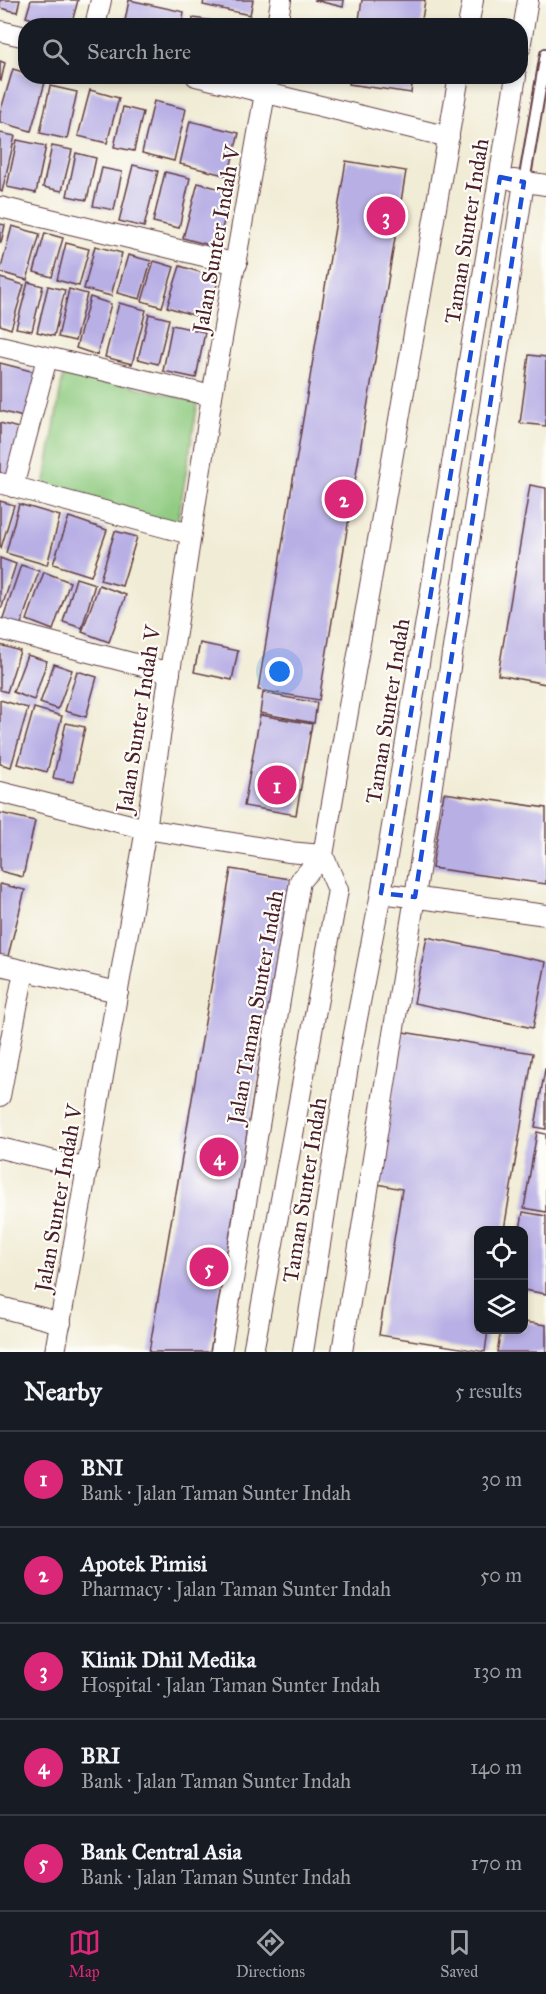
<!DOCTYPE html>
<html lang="en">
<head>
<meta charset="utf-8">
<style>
	:root { --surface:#171b24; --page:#20242c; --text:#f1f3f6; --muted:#9ea1a6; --line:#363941; --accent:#db2777 }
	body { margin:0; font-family:"IM FELL Great Primer",serif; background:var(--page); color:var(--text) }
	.controls { position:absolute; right:18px; bottom:18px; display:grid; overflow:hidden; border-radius:12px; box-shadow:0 3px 9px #0003 }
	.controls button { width:54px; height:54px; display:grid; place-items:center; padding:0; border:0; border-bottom:2px solid var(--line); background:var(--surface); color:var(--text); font:30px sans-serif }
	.you { position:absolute; left:280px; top:672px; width:21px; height:21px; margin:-15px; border:4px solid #fff; border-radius:50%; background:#1a73e8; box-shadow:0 0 0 9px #1a73e833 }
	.badge { display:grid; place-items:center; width:39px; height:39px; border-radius:50%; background:var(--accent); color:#fff; font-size:20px; font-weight:700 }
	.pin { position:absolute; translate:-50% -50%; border:3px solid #fff; box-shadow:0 2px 6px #0006 }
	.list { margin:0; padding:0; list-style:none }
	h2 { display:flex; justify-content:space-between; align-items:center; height:78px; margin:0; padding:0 24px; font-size:26px }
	h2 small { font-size:20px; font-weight:400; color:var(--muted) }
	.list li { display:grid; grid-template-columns:39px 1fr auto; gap:18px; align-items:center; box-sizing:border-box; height:96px; padding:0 24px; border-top:2px solid var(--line) }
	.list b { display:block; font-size:22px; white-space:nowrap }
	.list p { margin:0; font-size:20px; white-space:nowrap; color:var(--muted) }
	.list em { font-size:20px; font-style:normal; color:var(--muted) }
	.icon { flex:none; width:33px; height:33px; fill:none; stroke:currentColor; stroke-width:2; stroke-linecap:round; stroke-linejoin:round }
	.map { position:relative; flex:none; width:546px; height:1352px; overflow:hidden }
	.search { position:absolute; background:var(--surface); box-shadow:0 3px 9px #0003; left:18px; right:18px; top:18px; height:66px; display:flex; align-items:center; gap:15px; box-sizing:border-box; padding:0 21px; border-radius:24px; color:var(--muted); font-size:22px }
	.sheet { height:558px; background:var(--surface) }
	nav { display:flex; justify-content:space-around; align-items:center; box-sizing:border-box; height:84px; border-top:2px solid var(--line); background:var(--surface); font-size:16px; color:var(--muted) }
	nav a { display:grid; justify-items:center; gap:3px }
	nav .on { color:var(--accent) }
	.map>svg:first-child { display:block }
</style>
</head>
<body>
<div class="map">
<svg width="546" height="1352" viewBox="0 0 546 1352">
	<rect width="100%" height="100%" fill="#fdfcf7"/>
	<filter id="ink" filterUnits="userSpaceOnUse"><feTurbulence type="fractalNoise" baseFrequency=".0167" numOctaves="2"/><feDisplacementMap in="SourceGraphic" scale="12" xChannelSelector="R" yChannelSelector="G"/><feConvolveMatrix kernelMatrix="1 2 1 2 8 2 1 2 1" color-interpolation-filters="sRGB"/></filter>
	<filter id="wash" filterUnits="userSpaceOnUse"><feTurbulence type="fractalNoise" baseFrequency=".008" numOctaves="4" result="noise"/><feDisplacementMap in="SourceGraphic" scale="24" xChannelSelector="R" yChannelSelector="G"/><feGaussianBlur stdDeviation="1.35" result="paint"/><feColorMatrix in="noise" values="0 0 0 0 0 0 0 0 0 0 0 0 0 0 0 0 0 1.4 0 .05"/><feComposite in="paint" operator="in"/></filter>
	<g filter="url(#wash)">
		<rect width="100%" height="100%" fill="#f1ecd5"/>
		<polygon fill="#8eca7f" stroke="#6c7455" stroke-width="1.5" points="64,369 198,402 177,526 43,493"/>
		<g id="blocks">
			<g fill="#b8afe5">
				<polygon points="0,0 20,0 17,12 0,8"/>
				<polygon points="31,0 78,0 71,26 56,26 26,17"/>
				<polygon points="129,0 184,12 182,26 124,26"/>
				<polygon points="204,0 253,0 250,15 203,5"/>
				<polygon points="314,0 344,0 343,7"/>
				<polygon points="362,0 425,0 421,26 358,26"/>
				<polygon points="193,18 235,24 235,26 192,26"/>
				<polygon points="0,61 5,63 1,81 0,80"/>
				<polygon points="13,69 26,73 26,76 37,76 46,79 31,131 0,122 0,113"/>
				<polygon points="317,76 344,76 344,81 317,78"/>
				<polygon points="350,76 413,76 411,93 349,84"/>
				<polygon points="50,86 77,92 67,139 40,133"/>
				<polygon points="90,90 119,98 107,143 78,136"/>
				<polygon points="154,101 186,109 174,161 142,153"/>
				<polygon points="123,107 143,112 134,151 114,147"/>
				<polygon points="190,121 239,133 228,176 180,164"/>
				<polygon points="0,133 15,136 2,192 0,191"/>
				<polygon points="17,140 46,146 36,193 7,187"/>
				<polygon points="52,146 72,150 62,191 43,187"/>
				<polygon points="76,153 96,158 87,200 67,196"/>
				<polygon points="346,161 406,171 319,700 258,690"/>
				<polygon points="133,165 158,171 144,227 119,221"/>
				<polygon points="102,168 122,172 114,210 93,206"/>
				<polygon points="165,172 190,178 179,228 153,222"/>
				<polygon points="198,183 232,192 217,247 183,238"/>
				<polygon points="0,224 5,225 1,243 0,243"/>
				<polygon points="12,226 40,234 27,280 0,272"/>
				<polygon points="45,233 63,238 52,277 34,272"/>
				<polygon points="66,243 89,249 79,286 57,280"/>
				<polygon points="95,246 122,253 111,296 84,289"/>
				<polygon points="128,255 151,261 140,299 117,293"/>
				<polygon points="154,261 174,267 162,307 142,301"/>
				<polygon points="180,266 219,278 206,319 167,307"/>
				<polygon points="0,278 24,285 11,329 0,325"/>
				<polygon points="28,282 43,286 32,331 16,328"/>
				<polygon points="48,286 65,290 54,336 37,332"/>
				<polygon points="69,289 87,294 75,341 58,337"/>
				<polygon points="90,297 111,304 97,355 76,348"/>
				<polygon points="119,303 146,310 132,364 105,357"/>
				<polygon points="149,314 169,319 158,364 138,359"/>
				<polygon points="172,325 205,332 196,378 163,371"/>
				<polygon points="529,355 546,357 546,426 520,423"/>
				<polygon points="0,363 39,373 27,418 0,411"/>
				<polygon points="0,423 22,429 9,477 0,475"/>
				<polygon points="530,485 546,488 546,684 498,675"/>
				<polygon points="0,501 14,505 1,548 0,547"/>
				<polygon points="19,504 60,516 47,565 6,553"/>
				<polygon points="69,517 107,530 91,576 53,564"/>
				<polygon points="115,531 137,537 122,586 100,580"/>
				<polygon points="0,558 16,564 2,607 0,607"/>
				<polygon points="21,565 39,571 20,627 2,621"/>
				<polygon points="44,572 70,582 53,630 27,620"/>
				<polygon points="76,578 95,584 82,628 63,622"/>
				<polygon points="99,585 126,595 109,642 82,632"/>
				<polygon points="200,643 238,651 232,680 194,672"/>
				<polygon points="0,645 20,651 7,692 0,690"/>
				<polygon points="27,655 47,661 34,700 13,692"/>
				<polygon points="54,664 72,670 58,709 40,703"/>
				<polygon points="77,671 97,677 86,717 65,711"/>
				<polygon points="263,693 317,703 314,723 260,713"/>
				<polygon points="0,700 28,708 11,767 0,764"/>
				<polygon points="34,708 62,716 47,772 18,764"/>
				<polygon points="260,715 312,724 296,815 244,806"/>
				<polygon points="66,723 85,727 73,782 53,778"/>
				<polygon points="444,793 546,808 546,884 432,868"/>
				<polygon points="0,813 35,821 23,877 0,871"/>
				<polygon points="231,869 290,879 210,1352 149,1352"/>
				<polygon points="0,884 25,890 7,960 0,958"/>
				<polygon points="427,937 546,962 533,1028 414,1003"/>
				<polygon points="403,1032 533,1053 504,1230 478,1230 478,1330 488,1330 485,1352 379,1335 402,1189 377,1184"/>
				<polygon points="545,1069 546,1069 546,1129 535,1127"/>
				<polygon points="537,1132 546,1134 546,1212 524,1208"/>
				<polygon points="523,1212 546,1216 546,1294 524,1290 524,1230 520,1230"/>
				<polygon points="524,1322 546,1325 546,1352 497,1352 501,1330 524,1330"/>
			</g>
		</g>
	</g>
	<g filter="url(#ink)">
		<use href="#blocks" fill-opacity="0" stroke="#633e44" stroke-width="1.5"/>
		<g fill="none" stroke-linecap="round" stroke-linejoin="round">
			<defs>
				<polyline id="lane" points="524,182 546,54"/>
				<g id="street">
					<polyline points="95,26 101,0"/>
					<polyline points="277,26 281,0"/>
					<polyline points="468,26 473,0"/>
					<polyline points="0,31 26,37"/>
					<polyline points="520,48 528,0"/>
					<polyline points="196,76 449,137"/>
					<polyline points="513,180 546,185"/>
					<polyline points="0,207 237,264"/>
					<polyline points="0,346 212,396"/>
					<polyline points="0,483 190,534"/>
					<polyline points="13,487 47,358"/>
					<polyline points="0,629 170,673"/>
					<polyline points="0,792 146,829 288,852 323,855"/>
					<polyline points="381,893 546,915"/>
					<polyline points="0,965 118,992"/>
					<polyline points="0,1096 24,971"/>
					<polyline points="0,1148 88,1169"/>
					<polyline points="0,1307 61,1323"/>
					<polyline points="55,1352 146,829 212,396 268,76"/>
					<polyline points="221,1352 300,881 323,855 459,76"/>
					<polyline points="253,1352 338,890 323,855"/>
					<polyline points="303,1352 349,1060 381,893 516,76"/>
					<polyline points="342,1352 415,897 524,182"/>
				</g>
			</defs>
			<use href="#lane" stroke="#633e44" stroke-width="14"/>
			<use href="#street" stroke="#633e44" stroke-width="22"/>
			<use href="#lane" stroke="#fff" stroke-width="10"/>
			<use href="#street" stroke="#fff" stroke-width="20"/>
		</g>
	</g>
	<path fill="none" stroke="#1d4ed8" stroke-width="4.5" stroke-dasharray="12 8" stroke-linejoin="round" d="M500,177l24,5 -109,715 -34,-4z"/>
	<g text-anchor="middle" stroke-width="4.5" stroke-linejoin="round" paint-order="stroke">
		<g font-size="22" fill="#4a1f2b" stroke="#fdfcf7">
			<text transform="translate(466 231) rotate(-81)" y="8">Taman Sunter Indah</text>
			<text transform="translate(216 239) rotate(-80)" y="8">Jalan Sunter Indah V</text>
			<text transform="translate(387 711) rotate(-81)" y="8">Taman Sunter Indah</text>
			<text transform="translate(138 719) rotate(-81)" y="8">Jalan Sunter Indah V</text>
			<text transform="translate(255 1007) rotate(-80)" y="8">Jalan Taman Sunter Indah</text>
			<text transform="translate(304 1190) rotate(-81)" y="8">Taman Sunter Indah</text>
			<text transform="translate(58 1198) rotate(-80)" y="8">Jalan Sunter Indah V</text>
		</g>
	</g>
</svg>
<div class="controls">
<button><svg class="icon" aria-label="locate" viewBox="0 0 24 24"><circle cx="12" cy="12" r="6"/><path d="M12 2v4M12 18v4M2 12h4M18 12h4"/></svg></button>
<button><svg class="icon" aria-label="layers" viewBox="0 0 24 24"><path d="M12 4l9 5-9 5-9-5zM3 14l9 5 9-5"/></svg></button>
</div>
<div class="you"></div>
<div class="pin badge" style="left:277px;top:785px">1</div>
<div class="pin badge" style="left:344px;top:499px">2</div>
<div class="pin badge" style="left:386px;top:216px">3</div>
<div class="pin badge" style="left:219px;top:1157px">4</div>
<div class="pin badge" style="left:209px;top:1267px">5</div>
<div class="search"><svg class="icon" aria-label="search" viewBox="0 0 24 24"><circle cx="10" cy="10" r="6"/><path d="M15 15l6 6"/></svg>Search here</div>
</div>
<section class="sheet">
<h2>Nearby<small>5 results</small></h2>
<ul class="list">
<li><span class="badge">1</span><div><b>BNI</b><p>Bank · Jalan Taman Sunter Indah</p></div><em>30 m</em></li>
<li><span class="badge">2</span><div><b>Apotek Pimisi</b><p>Pharmacy · Jalan Taman Sunter Indah</p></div><em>50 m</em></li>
<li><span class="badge">3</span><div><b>Klinik Dhil Medika</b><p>Hospital · Jalan Taman Sunter Indah</p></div><em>130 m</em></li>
<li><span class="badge">4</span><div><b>BRI</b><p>Bank · Jalan Taman Sunter Indah</p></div><em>140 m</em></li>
<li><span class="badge">5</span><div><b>Bank Central Asia</b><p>Bank · Jalan Taman Sunter Indah</p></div><em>170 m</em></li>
</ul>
</section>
<nav>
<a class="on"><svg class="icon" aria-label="map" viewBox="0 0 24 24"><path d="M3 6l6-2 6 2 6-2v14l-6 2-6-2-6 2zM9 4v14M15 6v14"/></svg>Map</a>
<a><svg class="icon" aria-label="directions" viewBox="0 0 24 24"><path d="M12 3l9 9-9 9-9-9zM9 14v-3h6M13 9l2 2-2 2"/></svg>Directions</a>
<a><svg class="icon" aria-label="saved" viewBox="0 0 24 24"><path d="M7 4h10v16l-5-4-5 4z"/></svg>Saved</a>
</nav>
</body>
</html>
